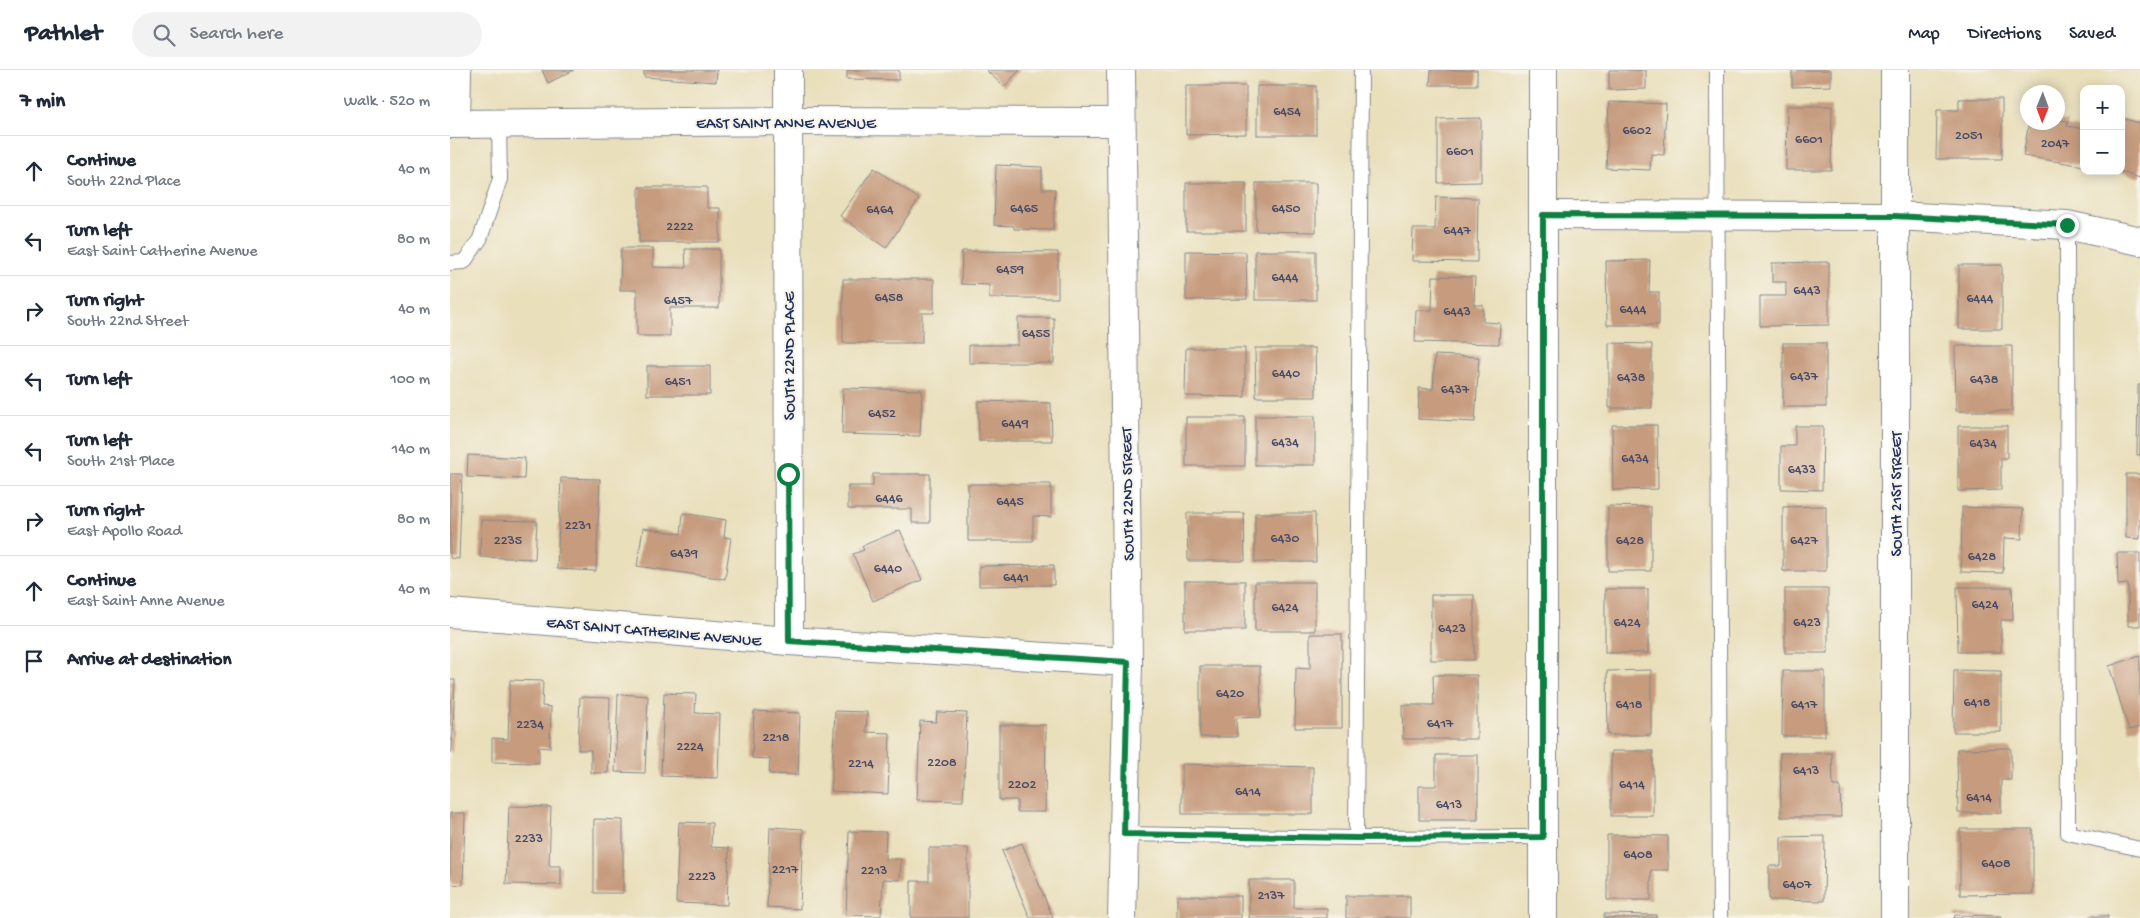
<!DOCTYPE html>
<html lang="en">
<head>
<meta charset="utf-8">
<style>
	:root { --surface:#fff; --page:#f2f2f3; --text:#1f2937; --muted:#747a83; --line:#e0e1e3 }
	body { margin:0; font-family:"Gochi Hand",sans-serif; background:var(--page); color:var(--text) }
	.controls { position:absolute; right:15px; top:15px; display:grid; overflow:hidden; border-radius:10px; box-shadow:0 2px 12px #0003 }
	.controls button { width:45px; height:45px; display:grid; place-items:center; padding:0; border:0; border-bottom:1px solid var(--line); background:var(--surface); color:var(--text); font:25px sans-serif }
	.compass { position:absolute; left:1570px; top:15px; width:45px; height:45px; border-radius:50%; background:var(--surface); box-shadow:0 2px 12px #0003; rotate:181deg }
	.stop { position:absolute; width:15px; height:15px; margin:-11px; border:4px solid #0b8043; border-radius:50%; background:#fff }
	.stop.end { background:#0b8043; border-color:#fff; box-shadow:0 1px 5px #0008 }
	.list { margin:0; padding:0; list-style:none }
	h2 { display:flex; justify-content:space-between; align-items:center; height:65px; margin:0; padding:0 20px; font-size:21px }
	h2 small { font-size:16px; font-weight:400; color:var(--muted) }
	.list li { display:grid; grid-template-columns:32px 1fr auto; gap:15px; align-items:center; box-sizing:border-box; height:70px; padding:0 20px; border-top:1px solid var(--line) }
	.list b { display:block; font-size:19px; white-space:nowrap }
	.list p { margin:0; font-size:16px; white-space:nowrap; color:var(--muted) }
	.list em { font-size:16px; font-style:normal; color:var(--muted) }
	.icon { flex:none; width:28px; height:28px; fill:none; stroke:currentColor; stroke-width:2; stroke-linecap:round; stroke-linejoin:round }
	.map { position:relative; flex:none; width:1690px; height:848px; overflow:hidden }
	header { display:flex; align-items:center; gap:30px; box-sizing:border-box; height:70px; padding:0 25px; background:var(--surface); border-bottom:1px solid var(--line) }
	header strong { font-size:24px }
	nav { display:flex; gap:28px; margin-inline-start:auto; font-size:18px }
	.search { width:350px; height:45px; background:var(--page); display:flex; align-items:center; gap:12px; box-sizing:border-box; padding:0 18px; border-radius:28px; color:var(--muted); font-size:19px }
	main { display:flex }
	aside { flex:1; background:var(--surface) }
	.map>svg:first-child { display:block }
</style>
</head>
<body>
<header>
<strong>Pathlet</strong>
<div class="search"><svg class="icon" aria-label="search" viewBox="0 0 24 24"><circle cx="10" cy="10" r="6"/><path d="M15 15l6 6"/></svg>Search here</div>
<nav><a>Map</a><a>Directions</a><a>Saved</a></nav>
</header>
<main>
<aside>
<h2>7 min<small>Walk · 520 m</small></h2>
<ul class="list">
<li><svg class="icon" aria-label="ahead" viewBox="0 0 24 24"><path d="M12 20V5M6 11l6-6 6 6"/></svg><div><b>Continue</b><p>South 22nd Place</p></div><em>40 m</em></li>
<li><svg class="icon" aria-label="left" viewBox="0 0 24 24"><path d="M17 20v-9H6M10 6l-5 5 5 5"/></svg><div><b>Turn left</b><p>East Saint Catherine Avenue</p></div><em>80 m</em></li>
<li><svg class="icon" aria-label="right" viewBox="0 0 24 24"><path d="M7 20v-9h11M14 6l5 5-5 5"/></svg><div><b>Turn right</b><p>South 22nd Street</p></div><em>40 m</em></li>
<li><svg class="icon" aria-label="left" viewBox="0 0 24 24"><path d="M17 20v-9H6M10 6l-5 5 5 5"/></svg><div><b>Turn left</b></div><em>100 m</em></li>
<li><svg class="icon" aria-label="left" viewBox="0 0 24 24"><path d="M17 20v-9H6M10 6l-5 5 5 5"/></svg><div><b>Turn left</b><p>South 21st Place</p></div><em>140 m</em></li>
<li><svg class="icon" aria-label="right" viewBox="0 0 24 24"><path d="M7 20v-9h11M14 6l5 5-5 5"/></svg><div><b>Turn right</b><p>East Apollo Road</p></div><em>80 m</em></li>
<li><svg class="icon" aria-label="ahead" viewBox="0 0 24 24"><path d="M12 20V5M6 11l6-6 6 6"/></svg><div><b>Continue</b><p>East Saint Anne Avenue</p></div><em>40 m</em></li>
<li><svg class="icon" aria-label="arrive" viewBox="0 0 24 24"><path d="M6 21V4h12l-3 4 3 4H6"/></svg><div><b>Arrive at destination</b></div></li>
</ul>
</aside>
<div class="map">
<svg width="1690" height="848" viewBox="0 0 1690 848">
	<rect width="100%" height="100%" fill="#f7f3e8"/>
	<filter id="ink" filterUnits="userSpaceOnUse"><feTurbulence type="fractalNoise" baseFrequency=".02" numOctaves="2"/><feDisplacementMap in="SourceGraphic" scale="10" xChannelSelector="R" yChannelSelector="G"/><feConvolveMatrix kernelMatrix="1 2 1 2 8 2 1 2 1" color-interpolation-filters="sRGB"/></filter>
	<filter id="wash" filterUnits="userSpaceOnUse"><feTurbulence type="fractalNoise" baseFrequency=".0096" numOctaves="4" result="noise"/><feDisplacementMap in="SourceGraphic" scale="20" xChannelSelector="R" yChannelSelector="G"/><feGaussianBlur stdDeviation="1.12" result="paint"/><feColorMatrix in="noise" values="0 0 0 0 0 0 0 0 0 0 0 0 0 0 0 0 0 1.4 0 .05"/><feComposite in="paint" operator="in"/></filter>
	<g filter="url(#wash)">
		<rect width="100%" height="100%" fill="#e9dfbb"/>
		<g id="blocks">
			<g fill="#c69b7e">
				<polygon points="92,0 124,0 98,13"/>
				<polygon points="194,0 267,0 266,12 194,7"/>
				<polygon points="397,0 449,0 449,10 397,9"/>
				<polygon points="536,0 570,0 554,17"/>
				<polygon points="981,0 1027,0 1027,15 980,15"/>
				<polygon points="1159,0 1196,0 1196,19 1159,20"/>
				<polygon points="1342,0 1381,0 1381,16 1342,17"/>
				<polygon points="736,16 796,16 796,64 736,65"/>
				<rect x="807" y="16" width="59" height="49"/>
				<polygon points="1509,29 1552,29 1552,89 1486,89 1487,40 1509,40"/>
				<polygon points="1159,32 1216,34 1214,85 1201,84 1200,100 1156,98"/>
				<polygon points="1337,36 1382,36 1381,100 1336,100"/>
				<polygon points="1031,48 1031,112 988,113 988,49"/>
				<polygon points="1671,48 1690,53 1690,108 1671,102"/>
				<polygon points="1608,50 1618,51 1617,56 1634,59 1634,96 1573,86 1579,52 1608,52"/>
				<polygon points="546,95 592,97 592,119 605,119 603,160 564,159 564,156 544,155"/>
				<polygon points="424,98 469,129 436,178 390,146"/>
				<rect x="736" y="113" width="60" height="48"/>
				<polygon points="806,113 866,113 866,162 806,161"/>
				<polygon points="189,117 257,117 257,138 270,138 270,172 189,172"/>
				<polygon points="986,127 1028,128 1027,192 962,191 963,159 985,159"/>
				<polygon points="171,178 203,178 203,197 236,198 235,179 269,179 269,238 220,238 220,266 187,266 187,220 170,220"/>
				<polygon points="512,181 608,182 608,228 539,228 539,215 511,214"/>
				<polygon points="736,181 796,182 797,229 736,230"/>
				<rect x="805" y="181" width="61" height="49"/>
				<polygon points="1200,190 1199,222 1209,222 1209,255 1157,255 1156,191"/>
				<polygon points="1379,192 1379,255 1310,256 1310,226 1336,226 1336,212 1322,212 1322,193"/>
				<rect x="1509" y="195" width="43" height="64"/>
				<polygon points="983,206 1025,207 1024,235 1033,235 1033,252 1050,253 1049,274 965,272 966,240 982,240"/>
				<polygon points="393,209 484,209 484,243 472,243 472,273 393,273"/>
				<polygon points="568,248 604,248 604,293 519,293 519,275 568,275"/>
				<polygon points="1159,273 1202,274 1202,338 1159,338"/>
				<rect x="1333" y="273" width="43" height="64"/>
				<polygon points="1505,276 1562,276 1562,341 1506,341"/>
				<polygon points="736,278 795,278 795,327 735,326"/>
				<polygon points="805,278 865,278 866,327 806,327"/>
				<polygon points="985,285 1029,287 1025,352 968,349 969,318 983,319"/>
				<rect x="197" y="296" width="63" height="29"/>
				<polygon points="1688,315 1690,315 1690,385 1687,385"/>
				<polygon points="393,318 472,320 470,366 392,364"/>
				<polygon points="528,331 601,333 602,371 529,371"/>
				<rect x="805" y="346" width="60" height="49"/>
				<rect x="736" y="347" width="59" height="49"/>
				<polygon points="1162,355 1207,355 1208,419 1163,420"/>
				<polygon points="1345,356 1373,356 1372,420 1331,419 1331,376 1345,376"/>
				<polygon points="1508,356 1557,356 1557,388 1551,388 1551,420 1508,421"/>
				<polygon points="18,385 75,388 74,409 17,407"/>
				<polygon points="0,404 12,404 9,489 0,488"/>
				<polygon points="423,404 480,404 480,453 462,453 462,439 398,439 398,416 423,416"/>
				<polygon points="1676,404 1690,404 1690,469 1676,468"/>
				<polygon points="111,408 150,409 146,501 107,499"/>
				<polygon points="518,414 601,414 601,447 583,446 583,471 518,471"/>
				<polygon points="1158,436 1201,437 1201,501 1158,501"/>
				<polygon points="1376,436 1376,501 1333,501 1333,437"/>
				<polygon points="1512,437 1573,439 1572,469 1554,468 1553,503 1511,502"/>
				<polygon points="233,443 276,450 274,467 281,468 275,509 187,496 193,458 231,464"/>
				<polygon points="737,443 794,443 795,491 738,491"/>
				<polygon points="805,443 865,443 866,492 805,492"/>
				<polygon points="31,450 87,451 85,489 30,487"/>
				<polygon points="450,460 472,510 423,531 403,484 414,480 412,476"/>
				<polygon points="1667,483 1690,483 1690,556 1678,556 1678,514 1668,515"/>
				<polygon points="604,495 604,515 529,516 529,496"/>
				<rect x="735" y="511" width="60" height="49"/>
				<rect x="805" y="512" width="60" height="49"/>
				<polygon points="1507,517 1562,517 1563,550 1551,550 1551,582 1508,582"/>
				<rect x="1155" y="519" width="43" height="64"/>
				<rect x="1335" y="519" width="43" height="64"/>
				<rect x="981" y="525" width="43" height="65"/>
				<polygon points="860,564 892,564 892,658 845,658 846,598 860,599"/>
				<polygon points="1690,586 1690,657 1679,660 1659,596"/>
				<polygon points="750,596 810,596 811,647 786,648 787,667 750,667"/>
				<polygon points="1201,600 1201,665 1158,665 1157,601"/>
				<polygon points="1504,600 1551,601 1551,662 1503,662"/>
				<polygon points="1333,601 1375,601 1375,666 1332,666"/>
				<polygon points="983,605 1027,605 1027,669 953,669 952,635 984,635"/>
				<polygon points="0,610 5,610 2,682 0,682"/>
				<polygon points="60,610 93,611 92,636 101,637 100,678 89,677 89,693 42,692 42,668 58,669"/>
				<polygon points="214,623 246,624 245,643 270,644 268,708 211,706"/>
				<polygon points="168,624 198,626 195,703 165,702"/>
				<polygon points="130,627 160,628 158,703 141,703 141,680 128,680"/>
				<polygon points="304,641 350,643 348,705 319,704 320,689 302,688"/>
				<polygon points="385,641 417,642 416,662 440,663 438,724 381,721"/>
				<polygon points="487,642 517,643 513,731 467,730 470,651 486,652"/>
				<polygon points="549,655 596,655 595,742 567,742 567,730 549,730"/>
				<polygon points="1561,678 1561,710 1551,710 1551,743 1508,743 1507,679"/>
				<rect x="1161" y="681" width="42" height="65"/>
				<polygon points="1330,683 1382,683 1383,716 1390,716 1391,747 1331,747"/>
				<polygon points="986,685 1028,685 1028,750 969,750 969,716 986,716"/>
				<polygon points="732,694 863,697 863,744 732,744"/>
				<polygon points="59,736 101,737 99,796 111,796 111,815 56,814"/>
				<polygon points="0,743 15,743 13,815 0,814"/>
				<polygon points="144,749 173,750 173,823 144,823"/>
				<polygon points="229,752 262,753 261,777 279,778 277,835 226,833"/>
				<polygon points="320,757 353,759 350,839 317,837"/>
				<polygon points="1510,759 1583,759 1583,824 1510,825"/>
				<polygon points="399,761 436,762 435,789 451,789 450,810 433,809 431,846 396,845"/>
				<polygon points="1157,765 1218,766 1218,800 1201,800 1201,830 1157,830"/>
				<polygon points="1375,766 1374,831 1319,830 1319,796 1331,796 1331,767"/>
				<polygon points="572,773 603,848 580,848 552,781"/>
				<polygon points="479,778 518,778 518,848 461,848 461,811 479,811"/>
				<polygon points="799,810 844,810 844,838 877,838 877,848 799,848"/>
				<rect x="727" y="826" width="64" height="22"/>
				<rect x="896" y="826" width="64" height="22"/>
				<polygon points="1154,844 1206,845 1206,848 1154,848"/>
				<polygon points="1505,845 1551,846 1551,848 1504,848"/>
				<rect x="1640" y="846" width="18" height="2"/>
			</g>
		</g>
	</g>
	<g filter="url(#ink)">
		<use href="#blocks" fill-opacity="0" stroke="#82878c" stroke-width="1"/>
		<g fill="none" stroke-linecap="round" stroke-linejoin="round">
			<defs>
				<g id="service">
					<polyline points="1267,0 1270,848"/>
					<polyline points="1617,155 1618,763 1690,779"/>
					<polyline points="0,193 14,192 30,169 50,109 49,54"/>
					<polyline points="674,764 906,768 1093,767"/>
					<polyline points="906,768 911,0"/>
				</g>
				<g id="minor">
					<polyline points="338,0 339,571"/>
					<polyline points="671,0 678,592 672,848"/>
					<polyline points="1093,0 1093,848"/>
					<polyline points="0,54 339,51 671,52"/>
					<polyline points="6,54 7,0"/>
					<polyline points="1093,145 1445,146 1617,155 1690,171"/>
					<polyline points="0,543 339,571 678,592"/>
					<polyline points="1445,848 1445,0"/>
				</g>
			</defs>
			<use href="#service" stroke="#82878c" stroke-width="16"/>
			<use href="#minor" stroke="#82878c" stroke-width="30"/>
			<use href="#service" stroke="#fff" stroke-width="14"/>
			<use href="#minor" stroke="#fff" stroke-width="28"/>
		</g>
	</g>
	<g fill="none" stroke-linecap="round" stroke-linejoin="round" filter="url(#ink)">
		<polyline stroke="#0b8043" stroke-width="6" points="338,404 339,571 678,592 674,764 906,768 1093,767 1093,145 1444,146 1617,155"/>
	</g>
	<g text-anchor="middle" stroke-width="4" stroke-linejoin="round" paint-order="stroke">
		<g font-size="14" fill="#464a66">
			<text x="837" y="45">6454</text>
			<text x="1187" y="64">6602</text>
			<text x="1519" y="69">2051</text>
			<text x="1359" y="73">6601</text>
			<text x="1605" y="77">2047</text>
			<text x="1010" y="85">6601</text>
			<text x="574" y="142">6465</text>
			<text x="836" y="142">6450</text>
			<text x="430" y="143">6464</text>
			<text x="230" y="160">2222</text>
			<text x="1007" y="164">6447</text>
			<text x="560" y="203">6459</text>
			<text x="835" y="211">6444</text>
			<text x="1357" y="224">6443</text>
			<text x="439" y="231">6458</text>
			<text x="1530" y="232">6444</text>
			<text x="228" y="234">6457</text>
			<text x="1183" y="243">6444</text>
			<text x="1007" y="245">6443</text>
			<text x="586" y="267">6455</text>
			<text x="836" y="307">6440</text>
			<text x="1354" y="310">6437</text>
			<text x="1181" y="311">6438</text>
			<text x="1534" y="313">6438</text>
			<text x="228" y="315">6451</text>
			<text x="1005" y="323">6437</text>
			<text x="432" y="347">6452</text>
			<text x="565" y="357">6449</text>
			<text x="835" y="376">6434</text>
			<text x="1533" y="377">6434</text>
			<text x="1185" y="392">6434</text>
			<text x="1352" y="403">6433</text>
			<text x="439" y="432">6446</text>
			<text x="560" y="435">6445</text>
			<text x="128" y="459">2231</text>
			<text x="835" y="472">6430</text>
			<text x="58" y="474">2235</text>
			<text x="1180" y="474">6428</text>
			<text x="1354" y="474">6427</text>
			<text x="234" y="487">6439</text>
			<text x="1532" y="490">6428</text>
			<text x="438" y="502">6440</text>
			<text x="566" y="511">6441</text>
			<text x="1535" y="538">6424</text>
			<text x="835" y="541">6424</text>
			<text x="1177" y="556">6424</text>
			<text x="1357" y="556">6423</text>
			<text x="1002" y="562">6423</text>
			<text x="780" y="627">6420</text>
			<text x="1527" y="636">6418</text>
			<text x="1179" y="638">6418</text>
			<text x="1354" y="638">6417</text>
			<text x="990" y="657">6417</text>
			<text x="80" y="658">2234</text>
			<text x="326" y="671">2218</text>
			<text x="240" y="680">2224</text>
			<text x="492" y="696">2208</text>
			<text x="411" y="697">2214</text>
			<text x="1356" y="704">6413</text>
			<text x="572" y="718">2202</text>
			<text x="1182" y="718">6414</text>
			<text x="798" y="725">6414</text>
			<text x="1529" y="731">6414</text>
			<text x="999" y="738">6413</text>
			<text x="79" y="772">2233</text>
			<text x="1188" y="788">6408</text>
			<text x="1546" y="797">6408</text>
			<text x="335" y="803">2217</text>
			<text x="424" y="804">2213</text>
			<text x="252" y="810">2223</text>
			<text x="1347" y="818">6407</text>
			<text x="821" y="829">2137</text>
		</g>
		<g font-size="16" fill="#1b2f5e" stroke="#f7f3e8">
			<text x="336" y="58">EAST SAINT ANNE AVENUE</text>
			<text transform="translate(338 286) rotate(-90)" y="6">SOUTH 22ND PLACE</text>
			<text transform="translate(676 424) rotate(-91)" y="6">SOUTH 22ND STREET</text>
			<text transform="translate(1445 424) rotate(-90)" y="6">SOUTH 21ST STREET</text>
			<text transform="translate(204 560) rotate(5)" y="6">EAST SAINT CATHERINE AVENUE</text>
		</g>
	</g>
</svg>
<div class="controls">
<button>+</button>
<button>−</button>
</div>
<svg class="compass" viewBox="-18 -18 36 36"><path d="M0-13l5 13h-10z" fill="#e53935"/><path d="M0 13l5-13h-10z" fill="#747a83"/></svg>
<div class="stop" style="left:338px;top:404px"></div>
<div class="stop end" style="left:1617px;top:155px"></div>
</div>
</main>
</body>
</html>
